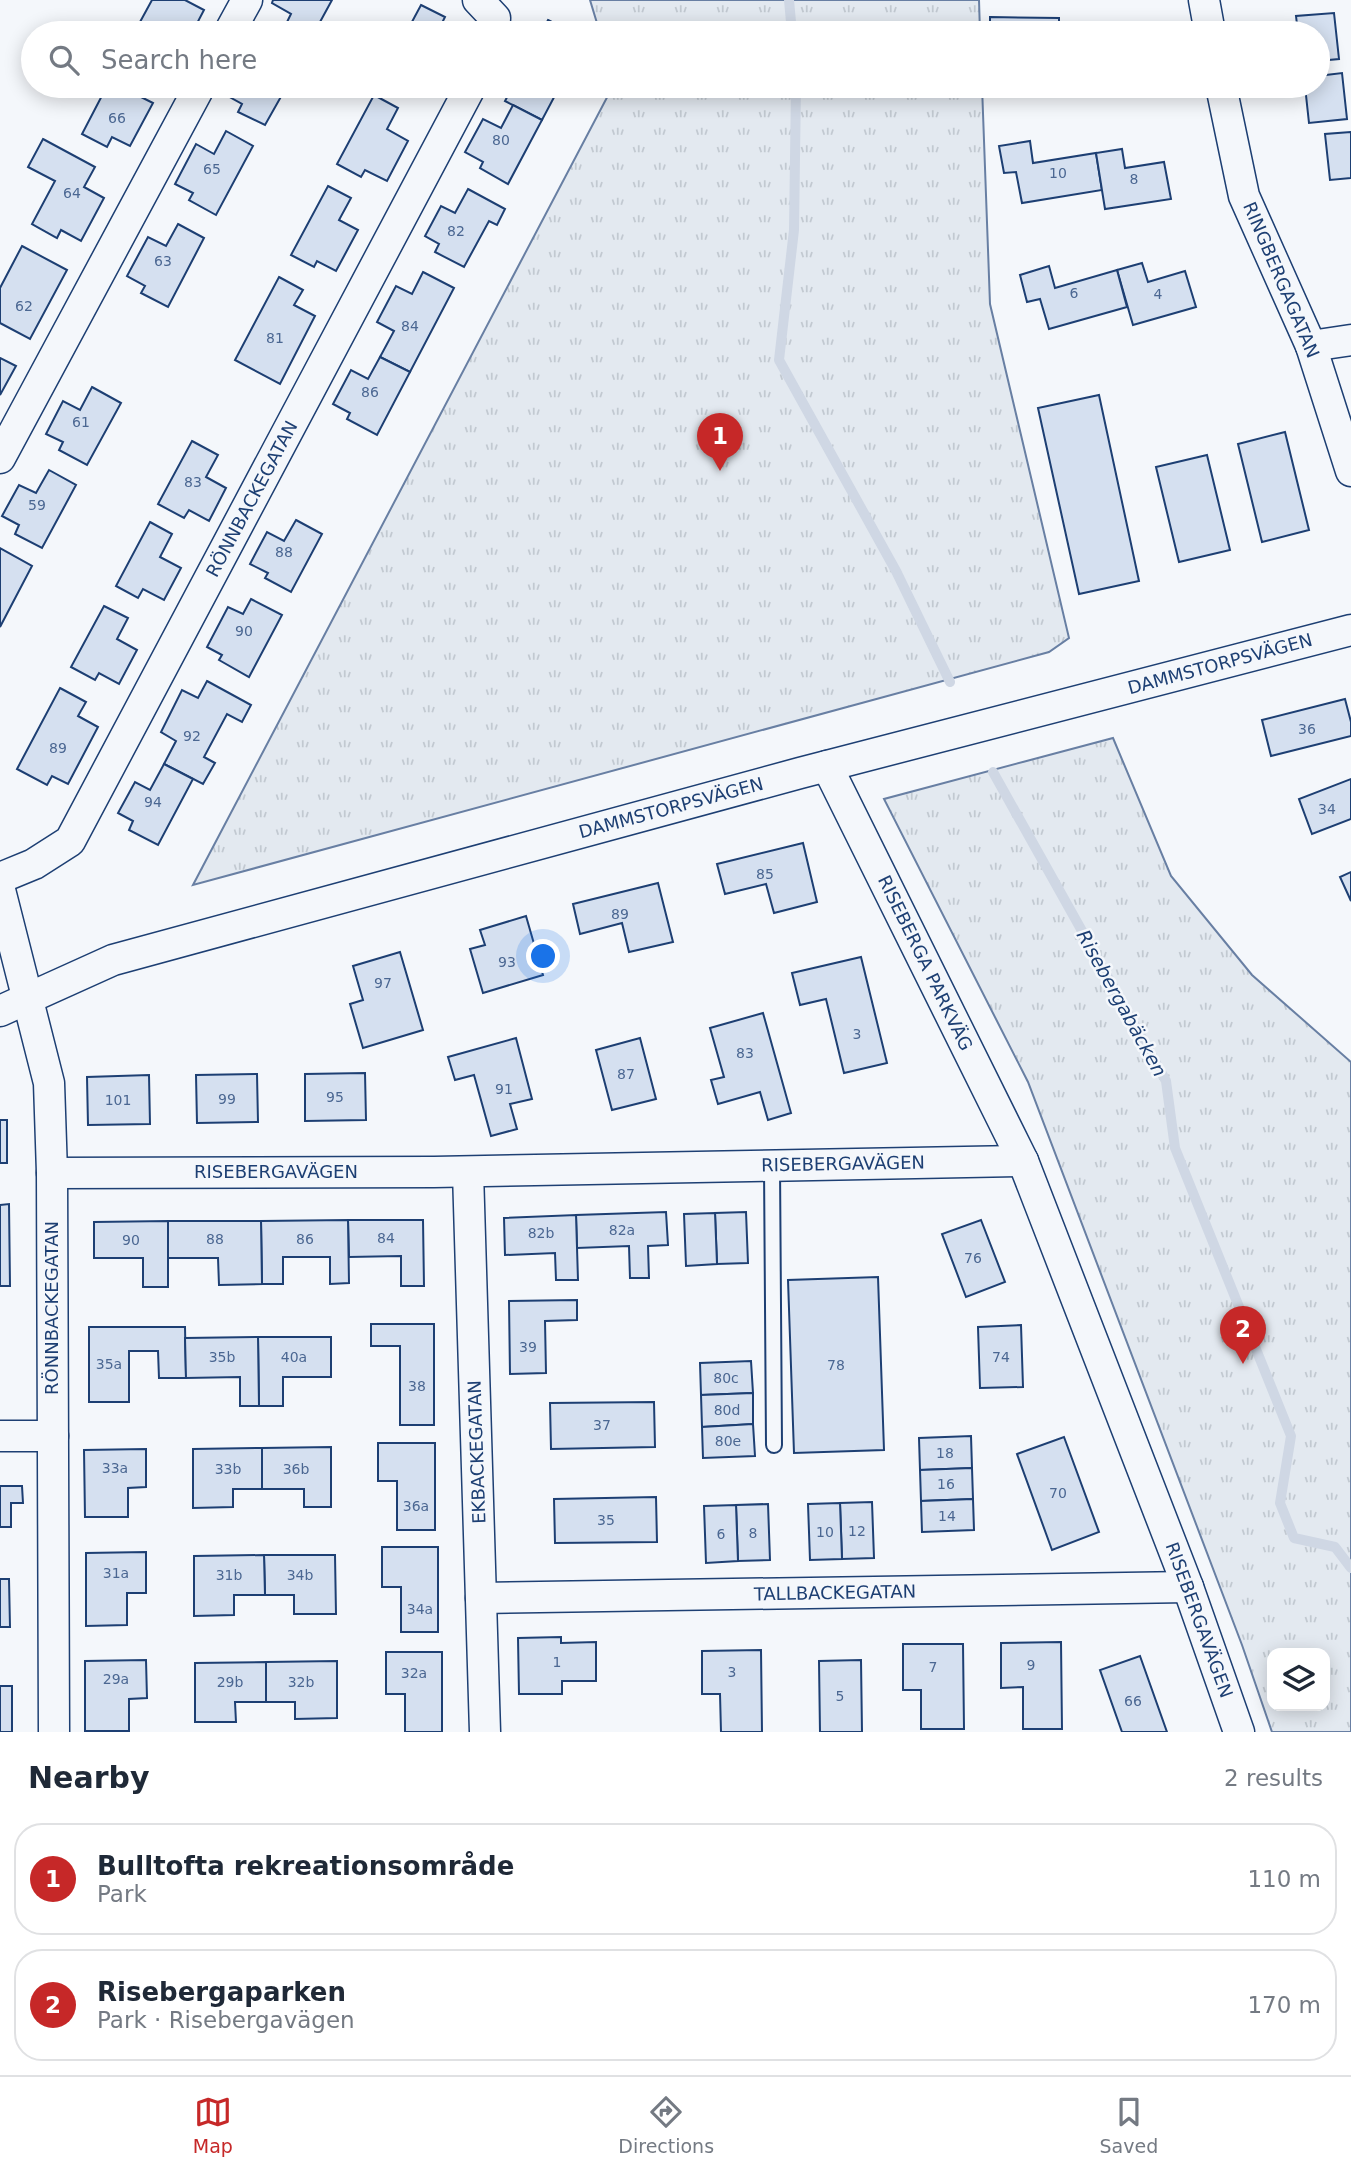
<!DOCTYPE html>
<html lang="en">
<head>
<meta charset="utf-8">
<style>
	:root { --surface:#fff; --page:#f6f6f7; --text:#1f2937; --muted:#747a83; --line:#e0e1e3; --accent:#c62828 }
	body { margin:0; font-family:"DejaVu Sans",sans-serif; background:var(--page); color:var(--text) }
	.controls { position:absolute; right:21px; bottom:21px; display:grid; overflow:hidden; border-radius:14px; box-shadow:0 4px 18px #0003 }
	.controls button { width:63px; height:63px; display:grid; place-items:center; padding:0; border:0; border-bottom:2px solid var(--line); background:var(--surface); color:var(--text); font:35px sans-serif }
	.you { position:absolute; left:544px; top:957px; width:24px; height:24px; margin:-18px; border:5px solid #fff; border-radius:50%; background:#1a73e8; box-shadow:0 0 0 10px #1a73e833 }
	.badge { display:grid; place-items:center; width:46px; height:46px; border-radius:50%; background:var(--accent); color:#fff; font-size:23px; font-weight:700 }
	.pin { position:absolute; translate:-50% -58px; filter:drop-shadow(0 2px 4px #0008) }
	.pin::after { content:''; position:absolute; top:37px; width:24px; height:21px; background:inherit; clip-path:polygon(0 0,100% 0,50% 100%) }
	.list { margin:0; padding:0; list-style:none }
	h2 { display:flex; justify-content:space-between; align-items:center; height:91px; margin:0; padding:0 28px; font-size:30px }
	h2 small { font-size:23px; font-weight:400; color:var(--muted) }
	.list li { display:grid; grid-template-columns:46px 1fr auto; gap:21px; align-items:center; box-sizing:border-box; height:112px; margin:0 14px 14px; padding:0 14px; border:2px solid var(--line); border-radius:28px }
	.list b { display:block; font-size:26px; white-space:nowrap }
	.list p { margin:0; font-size:23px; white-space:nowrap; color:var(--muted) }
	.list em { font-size:23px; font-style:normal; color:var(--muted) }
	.icon { flex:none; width:38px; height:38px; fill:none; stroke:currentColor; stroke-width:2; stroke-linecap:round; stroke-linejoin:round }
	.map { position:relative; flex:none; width:1351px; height:1732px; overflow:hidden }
	.search { position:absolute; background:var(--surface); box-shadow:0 4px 18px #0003; left:21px; right:21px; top:21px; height:77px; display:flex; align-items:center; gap:18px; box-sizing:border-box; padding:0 24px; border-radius:38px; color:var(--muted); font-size:26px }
	.sheet { height:343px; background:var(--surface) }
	nav { display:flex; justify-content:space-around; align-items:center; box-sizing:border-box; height:98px; border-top:2px solid var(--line); background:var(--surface); font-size:19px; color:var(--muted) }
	nav a { display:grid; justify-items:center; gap:4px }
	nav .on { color:var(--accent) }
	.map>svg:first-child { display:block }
</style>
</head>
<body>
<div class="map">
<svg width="1351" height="1732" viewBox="0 0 1351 1732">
	<defs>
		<pattern id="grass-tufts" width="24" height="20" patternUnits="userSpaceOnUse" patternTransform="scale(1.75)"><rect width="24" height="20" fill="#e3e9f0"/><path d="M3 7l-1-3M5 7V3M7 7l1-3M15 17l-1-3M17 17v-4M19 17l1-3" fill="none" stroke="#c2c9d1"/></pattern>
	</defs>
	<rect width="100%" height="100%" fill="#f4f7fb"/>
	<g fill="url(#grass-tufts)" stroke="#687fa3" stroke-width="2" fill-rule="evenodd">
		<polygon points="590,0 979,0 980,33 600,33"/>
		<polygon points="613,86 982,86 990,304 1069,638 1049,652 193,885"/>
		<path d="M1113,738l58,138 81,99 99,87v670h-79l-30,-87 -214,-563 -144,-283zM1325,1653v53h-53v-53z"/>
	</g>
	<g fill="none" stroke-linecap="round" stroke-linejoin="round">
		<g stroke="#cfd7e4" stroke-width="10">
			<polyline points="789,0 792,33"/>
			<polyline points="796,86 794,230 779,360 896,571 950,682"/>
			<polyline points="993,772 1166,1081 1175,1148 1291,1436 1280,1503 1294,1538 1335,1547 1351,1568"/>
		</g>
	</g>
	<g fill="#d5e0f0" stroke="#1d3f73" stroke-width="2">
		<polygon points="152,0 185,0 204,10 192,33 134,33"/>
		<polygon points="273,0 332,0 314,33 309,33 287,22 291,14 272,3"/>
		<polygon points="421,5 445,17 437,33 406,33"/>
		<polygon points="1334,13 1339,59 1318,61 1318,33 1298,33 1296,16"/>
		<polygon points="990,17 1059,18 1059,33 990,33"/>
		<polygon points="548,20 573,33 541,33"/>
		<polygon points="1342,73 1347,119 1309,123 1305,86 1318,86 1318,76"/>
		<polygon points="107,86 139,86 135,94 153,103 130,146 112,137 107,147 82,134"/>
		<polygon points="229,86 287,86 265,125 238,112 242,104 224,94"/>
		<polygon points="513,86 560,86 542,120 505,101"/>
		<rect x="1083" y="86" width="66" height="9"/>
		<polygon points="374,95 398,108 387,129 408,141 387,181 365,170 361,177 337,164"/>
		<polygon points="513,105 542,120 508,184 480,168 483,162 465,152 483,119 501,128"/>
		<polygon points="226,131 253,146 216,215 189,200 193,193 175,184 196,144 214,154"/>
		<polygon points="1351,132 1351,178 1330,180 1325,134"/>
		<polygon points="43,139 95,167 84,187 104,198 81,241 61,230 57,238 32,224 55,181 28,167"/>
		<polygon points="1030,141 1033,163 1096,153 1102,190 1022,203 1016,172 1004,173 999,146"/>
		<polygon points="1122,149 1125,168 1164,162 1171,199 1105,209 1096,153"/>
		<polygon points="328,186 351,198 339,220 358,230 336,271 317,261 314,267 291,255"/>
		<polygon points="468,189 505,209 497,225 489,221 464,267 435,252 439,244 425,236 441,206 455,213"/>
		<polygon points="178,224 204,238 168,307 141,293 145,286 127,276 148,237 166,246"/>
		<polygon points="22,246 67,270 30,339 0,323 0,288"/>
		<polygon points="1142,263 1148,282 1185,271 1196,307 1133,325 1117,270"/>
		<polygon points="1049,266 1055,288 1117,270 1127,307 1049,329 1040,299 1027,302 1020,275"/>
		<polygon points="423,272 454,288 410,372 380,357 394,331 377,322 396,286 412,294"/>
		<polygon points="279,277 303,290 294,305 315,316 280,384 235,360"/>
		<polygon points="380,357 410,372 377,435 347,419 350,413 333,404 351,370 368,379"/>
		<polygon points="0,358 16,366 0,395"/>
		<polygon points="92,387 121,403 87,465 59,450 63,442 46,434 63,401 80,410"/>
		<polygon points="1099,395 1139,581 1079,594 1038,408"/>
		<polygon points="1285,432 1309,530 1262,542 1238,444"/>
		<polygon points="192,441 218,455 206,477 226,488 209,521 189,510 184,518 158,504"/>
		<polygon points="1207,455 1230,550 1179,562 1156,467"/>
		<polygon points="49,470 76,485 42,548 15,534 19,525 2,516 19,485 36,493"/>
		<polygon points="296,520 322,534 291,592 265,578 268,573 250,564 267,532 284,541"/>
		<polygon points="150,522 172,534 160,557 181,568 164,600 143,589 138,598 116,586"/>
		<polygon points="0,548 32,566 0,627"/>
		<polygon points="251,599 282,615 249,677 219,660 222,655 207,647 228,607 243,614"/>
		<polygon points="104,606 128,618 117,639 137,650 119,684 99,673 95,680 71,667"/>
		<polygon points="207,681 251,705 242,722 227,714 204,757 215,763 203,784 164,764 176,741 161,732 182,690 198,698"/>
		<polygon points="60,688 86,702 78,716 98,727 68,784 52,776 47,785 17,769"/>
		<polygon points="1345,699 1351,722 1351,736 1271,756 1262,720"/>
		<polygon points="164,764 193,779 158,845 129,830 133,821 118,813 135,782 150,790"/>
		<polygon points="1351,779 1351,819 1312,834 1299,799"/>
		<polygon points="803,843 817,902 774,913 766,884 725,894 717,864"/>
		<polygon points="1351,872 1351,901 1340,877"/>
		<polygon points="658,883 673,942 629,952 622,923 580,934 573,904"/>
		<polygon points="526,916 543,975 483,993 470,949 485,945 480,930"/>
		<polygon points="400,952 423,1030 363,1048 350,1004 363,1000 353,966"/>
		<polygon points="861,957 887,1063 844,1073 826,999 800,1005 792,973"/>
		<polygon points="763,1013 791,1113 768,1120 760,1092 718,1104 711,1080 724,1077 710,1028"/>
		<polygon points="516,1038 532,1099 510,1104 517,1129 491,1136 474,1075 455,1080 448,1057"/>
		<polygon points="640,1038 656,1099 612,1110 596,1050"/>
		<polygon points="365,1073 366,1120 305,1121 305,1074"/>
		<polygon points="257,1074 258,1122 197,1123 196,1075"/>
		<polygon points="149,1075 150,1124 88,1125 87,1077"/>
		<rect x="0" y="1120" width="7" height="43"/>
		<polygon points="9,1204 10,1286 0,1286 0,1205"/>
		<polygon points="666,1212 668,1245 648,1246 649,1278 630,1278 629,1246 577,1248 576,1215"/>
		<polygon points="746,1212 748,1263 717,1264 715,1213"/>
		<polygon points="715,1213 717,1264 686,1266 684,1214"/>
		<polygon points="576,1215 578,1280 556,1280 555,1253 505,1255 504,1218"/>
		<polygon points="348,1220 423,1220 424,1286 401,1286 401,1256 349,1257"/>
		<polygon points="348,1220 349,1283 330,1284 330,1257 283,1257 283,1284 262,1284 261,1221"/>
		<polygon points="981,1220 1005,1282 966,1297 942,1234"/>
		<polygon points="168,1221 261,1221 262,1284 219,1285 218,1258 168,1258"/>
		<polygon points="168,1221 168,1287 143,1287 143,1258 94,1258 94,1222"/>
		<polygon points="878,1277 884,1450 794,1453 788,1280"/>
		<polygon points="577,1300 577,1320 545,1321 546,1373 510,1374 509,1301"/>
		<polygon points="371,1324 434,1324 434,1425 400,1425 400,1346 371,1346"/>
		<polygon points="1021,1325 1023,1387 980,1388 978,1327"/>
		<polygon points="89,1327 185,1327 186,1378 159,1378 158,1351 129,1351 129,1402 89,1402"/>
		<polygon points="258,1337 331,1337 331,1377 283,1377 283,1406 259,1406"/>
		<polygon points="258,1337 259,1406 240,1406 240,1377 186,1378 185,1338"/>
		<polygon points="751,1361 753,1393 701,1395 700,1363"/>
		<polygon points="753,1393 753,1424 702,1427 701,1395"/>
		<polygon points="654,1402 655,1447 551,1449 550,1403"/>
		<polygon points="753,1424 755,1456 703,1458 702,1427"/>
		<polygon points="971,1436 972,1468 920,1470 919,1438"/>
		<polygon points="1064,1437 1099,1532 1052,1550 1017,1454"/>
		<polygon points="378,1443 435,1443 435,1530 397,1530 397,1481 378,1481"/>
		<polygon points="331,1447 331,1507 304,1507 304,1489 262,1489 262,1448"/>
		<polygon points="262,1448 262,1489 233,1489 233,1507 193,1508 193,1449"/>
		<polygon points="146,1449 146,1487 128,1488 128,1517 85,1517 84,1450"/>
		<polygon points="972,1468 973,1499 921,1501 920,1470"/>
		<polygon points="0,1486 22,1486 23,1503 11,1503 11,1527 0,1527"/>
		<polygon points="656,1497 657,1542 555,1543 554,1499"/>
		<polygon points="973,1499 974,1530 922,1532 921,1501"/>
		<polygon points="872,1502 874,1558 842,1559 840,1503"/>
		<polygon points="840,1503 842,1559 810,1560 808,1504"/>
		<polygon points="768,1504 770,1560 738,1561 736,1505"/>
		<polygon points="736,1505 738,1561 706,1563 704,1506"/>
		<polygon points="382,1547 438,1547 438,1632 401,1632 401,1587 382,1587"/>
		<polygon points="146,1552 146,1593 127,1593 127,1625 86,1626 86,1553"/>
		<polygon points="264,1555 335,1555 336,1614 294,1614 294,1595 265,1595"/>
		<polygon points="264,1555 265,1595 234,1595 234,1615 194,1616 194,1556"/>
		<polygon points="0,1579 9,1579 10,1627 0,1627"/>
		<polygon points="561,1637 561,1643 596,1642 596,1681 562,1681 562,1694 519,1694 518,1638"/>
		<polygon points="1061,1642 1062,1729 1023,1729 1023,1687 1001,1688 1001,1643"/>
		<polygon points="903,1644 963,1644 964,1729 921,1729 921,1690 903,1690"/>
		<polygon points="761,1650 762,1732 721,1732 720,1694 702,1694 702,1651"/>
		<polygon points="386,1652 442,1652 442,1732 405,1732 405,1694 386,1694"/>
		<polygon points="1140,1656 1167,1732 1122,1732 1100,1670"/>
		<polygon points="146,1660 147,1698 129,1699 129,1731 85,1731 85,1661"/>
		<polygon points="861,1660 862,1732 820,1732 819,1661"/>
		<polygon points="337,1661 337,1718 295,1719 295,1702 266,1702 266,1662"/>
		<polygon points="266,1662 266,1702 235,1702 236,1722 195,1722 195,1663"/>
		<rect x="0" y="1686" width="12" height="46"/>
	</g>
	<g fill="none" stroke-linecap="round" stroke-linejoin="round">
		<defs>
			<polyline id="lane" points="772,1166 774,1445"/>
			<g id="street">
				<polyline points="478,0 495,18 494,33"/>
				<polyline points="1204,0 1210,33"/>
				<polyline points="229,33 247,0"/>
				<polyline points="1221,86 1244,196 1311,346 1351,471"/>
				<polyline points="1311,346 1351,340"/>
				<polyline points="0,458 200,86"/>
				<polyline points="827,766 1023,1161 1188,1587 1239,1732"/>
				<polyline points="0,878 34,864 70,841 471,86"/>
				<polyline points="0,890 49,1083 52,1173 54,1732"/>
				<polyline points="0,1011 113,960 800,773 1351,630"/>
				<polyline points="468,1172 485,1732"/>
				<polyline points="52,1173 434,1172 1023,1161"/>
				<polyline points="0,1436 53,1436"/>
				<polyline points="481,1598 1188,1587"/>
			</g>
		</defs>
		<use href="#lane" stroke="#1d3f73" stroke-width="18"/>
		<use href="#street" stroke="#1d3f73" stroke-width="33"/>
		<use href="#lane" stroke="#f4f7fb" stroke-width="14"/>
		<use href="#street" stroke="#f4f7fb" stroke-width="30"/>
	</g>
	<g text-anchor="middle" stroke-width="5" stroke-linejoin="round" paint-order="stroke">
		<g font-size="14" fill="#4b6792">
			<text x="117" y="123">66</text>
			<text x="501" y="145">80</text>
			<text x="212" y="174">65</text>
			<text x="1058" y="178">10</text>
			<text x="1134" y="184">8</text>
			<text x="72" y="198">64</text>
			<text x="456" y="236">82</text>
			<text x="163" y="266">63</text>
			<text x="1074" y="298">6</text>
			<text x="1158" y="299">4</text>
			<text x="24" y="311">62</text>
			<text x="410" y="331">84</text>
			<text x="275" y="343">81</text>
			<text x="370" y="397">86</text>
			<text x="81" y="427">61</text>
			<text x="193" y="487">83</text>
			<text x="37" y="510">59</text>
			<text x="284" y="557">88</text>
			<text x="244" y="636">90</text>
			<text x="1307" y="734">36</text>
			<text x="192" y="741">92</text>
			<text x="58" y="753">89</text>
			<text x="153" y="807">94</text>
			<text x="1327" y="814">34</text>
			<text x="765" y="879">85</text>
			<text x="620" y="919">89</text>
			<text x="507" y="967">93</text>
			<text x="383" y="988">97</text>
			<text x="857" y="1039">3</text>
			<text x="745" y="1058">83</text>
			<text x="626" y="1079">87</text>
			<text x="504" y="1094">91</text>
			<text x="335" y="1102">95</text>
			<text x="227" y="1104">99</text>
			<text x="118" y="1105">101</text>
			<text x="622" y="1235">82a</text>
			<text x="541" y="1238">82b</text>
			<text x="386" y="1243">84</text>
			<text x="215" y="1244">88</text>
			<text x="305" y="1244">86</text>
			<text x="131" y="1245">90</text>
			<text x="973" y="1263">76</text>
			<text x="528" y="1352">39</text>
			<text x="222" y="1362">35b</text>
			<text x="294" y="1362">40a</text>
			<text x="1001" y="1362">74</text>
			<text x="109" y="1369">35a</text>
			<text x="836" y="1370">78</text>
			<text x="726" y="1383">80c</text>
			<text x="417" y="1391">38</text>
			<text x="727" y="1415">80d</text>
			<text x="602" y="1430">37</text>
			<text x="728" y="1446">80e</text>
			<text x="945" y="1458">18</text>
			<text x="115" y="1473">33a</text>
			<text x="228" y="1474">33b</text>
			<text x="296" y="1474">36b</text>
			<text x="946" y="1489">16</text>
			<text x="1058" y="1498">70</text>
			<text x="416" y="1511">36a</text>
			<text x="947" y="1521">14</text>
			<text x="606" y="1525">35</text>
			<text x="857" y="1536">12</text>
			<text x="825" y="1537">10</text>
			<text x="753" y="1538">8</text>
			<text x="721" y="1539">6</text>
			<text x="116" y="1578">31a</text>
			<text x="229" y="1580">31b</text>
			<text x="300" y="1580">34b</text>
			<text x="420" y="1614">34a</text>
			<text x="557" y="1667">1</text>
			<text x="1031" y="1670">9</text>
			<text x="933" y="1672">7</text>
			<text x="732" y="1677">3</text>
			<text x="414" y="1678">32a</text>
			<text x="116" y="1684">29a</text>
			<text x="230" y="1687">29b</text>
			<text x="301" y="1687">32b</text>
			<text x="840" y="1701">5</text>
			<text x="1133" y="1706">66</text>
		</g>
		<g font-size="18" fill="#1d3f73" stroke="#f4f7fb">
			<text transform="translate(1281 280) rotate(67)" y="6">RINGBERGAGATAN</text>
			<text transform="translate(252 499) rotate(-62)" y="6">RÖNNBACKEGATAN</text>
			<text transform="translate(1220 664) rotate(-15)" y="6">DAMMSTORPSVÄGEN</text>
			<text transform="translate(671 808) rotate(-15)" y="6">DAMMSTORPSVÄGEN</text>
			<text transform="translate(925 963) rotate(64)" y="6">RISEBERGA PARKVÄG</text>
			<text transform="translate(843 1164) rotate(-1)" y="6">RISEBERGAVÄGEN</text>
			<text x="276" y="1178">RISEBERGAVÄGEN</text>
			<text transform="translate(52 1308) rotate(-90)" y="6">RÖNNBACKEGATAN</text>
			<text transform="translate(477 1452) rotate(-92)" y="6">EKBACKEGATAN</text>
			<text transform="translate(835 1593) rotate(-1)" y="6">TALLBACKEGATAN</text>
			<text transform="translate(1199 1620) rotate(70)" y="6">RISEBERGAVÄGEN</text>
		</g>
		<g font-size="19" font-style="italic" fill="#1d3f73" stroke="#f4f7fb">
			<text transform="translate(1122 1003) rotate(61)" y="7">Risebergabäcken</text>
		</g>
	</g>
</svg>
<div class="controls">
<button><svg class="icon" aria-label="layers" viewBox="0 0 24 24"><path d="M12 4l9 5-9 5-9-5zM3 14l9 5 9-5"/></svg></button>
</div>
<div class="you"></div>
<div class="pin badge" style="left:720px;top:471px">1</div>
<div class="pin badge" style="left:1243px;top:1364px">2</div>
<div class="search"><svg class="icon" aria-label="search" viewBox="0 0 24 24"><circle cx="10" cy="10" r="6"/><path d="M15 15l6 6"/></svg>Search here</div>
</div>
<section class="sheet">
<h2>Nearby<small>2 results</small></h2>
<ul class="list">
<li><span class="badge">1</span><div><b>Bulltofta rekreationsområde</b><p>Park</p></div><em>110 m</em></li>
<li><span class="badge">2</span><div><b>Risebergaparken</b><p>Park · Risebergavägen</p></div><em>170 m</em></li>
</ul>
</section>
<nav>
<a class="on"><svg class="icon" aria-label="map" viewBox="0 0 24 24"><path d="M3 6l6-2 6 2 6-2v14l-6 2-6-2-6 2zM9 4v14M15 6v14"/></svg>Map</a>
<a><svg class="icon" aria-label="directions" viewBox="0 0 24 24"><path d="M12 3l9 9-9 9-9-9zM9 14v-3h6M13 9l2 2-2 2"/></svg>Directions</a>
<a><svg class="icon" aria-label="saved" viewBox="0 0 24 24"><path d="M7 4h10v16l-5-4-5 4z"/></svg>Saved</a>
</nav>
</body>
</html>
